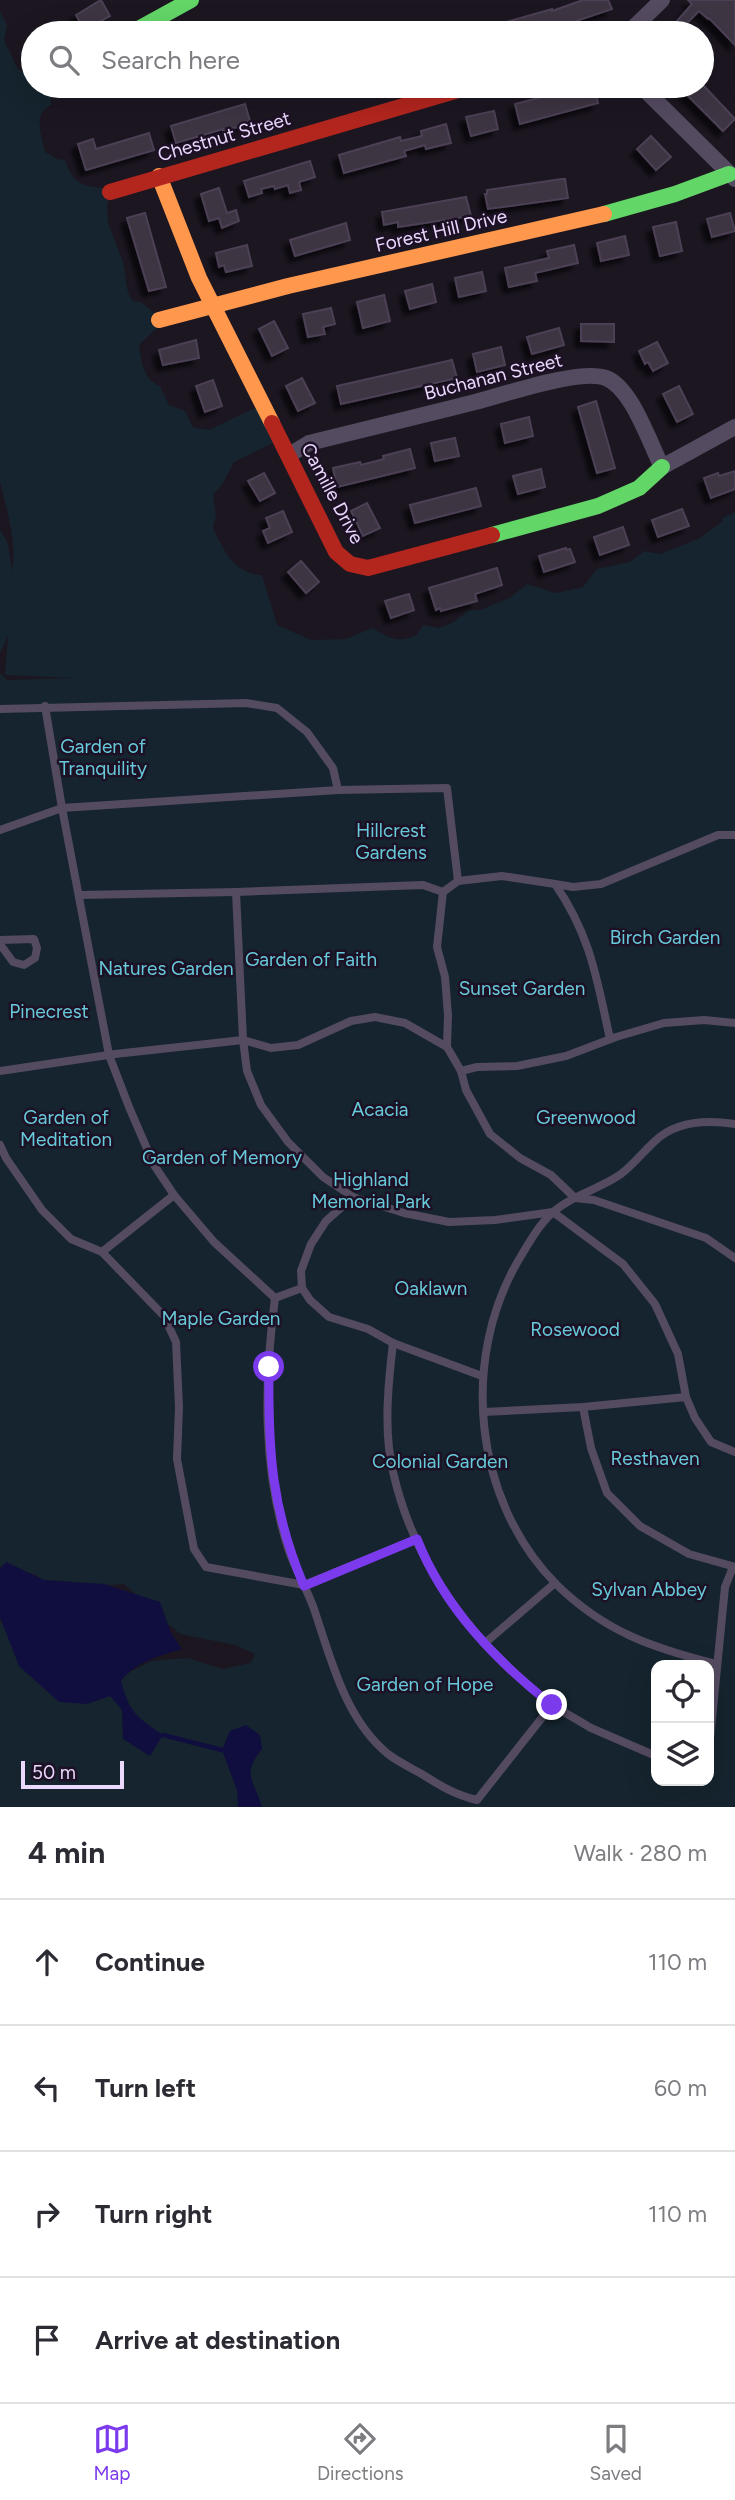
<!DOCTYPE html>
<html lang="en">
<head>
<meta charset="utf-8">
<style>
	:root { --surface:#fff; --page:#f2f2f3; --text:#2b2b33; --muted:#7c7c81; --line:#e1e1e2; --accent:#7c3aed }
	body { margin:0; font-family:Figtree,sans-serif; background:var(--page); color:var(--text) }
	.controls { position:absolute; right:21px; bottom:21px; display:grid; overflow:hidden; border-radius:14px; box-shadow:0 7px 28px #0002 }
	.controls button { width:63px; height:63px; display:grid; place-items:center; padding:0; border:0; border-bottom:2px solid var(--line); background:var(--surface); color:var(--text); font:35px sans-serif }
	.scale { position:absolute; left:21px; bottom:18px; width:103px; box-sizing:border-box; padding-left:7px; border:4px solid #ead8fd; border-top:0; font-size:19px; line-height:24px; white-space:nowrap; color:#ead8fd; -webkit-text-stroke:5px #1d1126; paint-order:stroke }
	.stop { position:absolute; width:21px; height:21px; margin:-16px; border:5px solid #7c3aed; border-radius:50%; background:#fff }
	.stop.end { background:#7c3aed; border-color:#fff; box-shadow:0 2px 7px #0008 }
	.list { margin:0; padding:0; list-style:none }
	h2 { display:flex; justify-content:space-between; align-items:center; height:91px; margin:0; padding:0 28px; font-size:30px }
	h2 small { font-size:23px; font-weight:400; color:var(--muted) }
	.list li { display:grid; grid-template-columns:46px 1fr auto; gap:21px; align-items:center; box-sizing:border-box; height:126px; padding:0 28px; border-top:2px solid var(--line) }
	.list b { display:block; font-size:26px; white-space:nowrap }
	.list em { font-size:23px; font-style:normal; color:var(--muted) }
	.icon { flex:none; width:38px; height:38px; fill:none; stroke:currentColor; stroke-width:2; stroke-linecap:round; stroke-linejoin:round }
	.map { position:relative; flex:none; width:735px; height:1807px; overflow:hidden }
	.search { position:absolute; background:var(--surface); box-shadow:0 7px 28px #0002; left:21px; right:21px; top:21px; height:77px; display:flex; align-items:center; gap:18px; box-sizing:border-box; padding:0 24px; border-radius:38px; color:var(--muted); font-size:26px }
	.sheet { height:595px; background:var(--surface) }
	nav { display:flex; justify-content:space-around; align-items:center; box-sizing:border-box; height:98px; border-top:2px solid var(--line); background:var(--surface); font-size:19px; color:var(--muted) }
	nav a { display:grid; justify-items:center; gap:4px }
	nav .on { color:var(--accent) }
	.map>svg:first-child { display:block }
</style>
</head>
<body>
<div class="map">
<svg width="735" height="1807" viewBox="0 0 735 1807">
	<defs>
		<filter id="shadow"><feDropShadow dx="-6" dy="6" stdDeviation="2" flood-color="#0009"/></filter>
	</defs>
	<rect width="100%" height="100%" fill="#1c1621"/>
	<path fill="#15242e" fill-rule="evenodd" d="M0,11l7,14 -3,15 14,29 5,3 10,1v13h19l-1,19c-19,9 -9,31 -6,47l12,7 8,1c9,29 25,27 52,29l-10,14 1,20 15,39 5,31 5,8 8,1 23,19 -25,24c3,17 3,33 21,41l9,19 16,6 8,16 16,3 50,-24 16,36 -41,20 -11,21 -10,12 3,20 -3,13c10,21 22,47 49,47l15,50 34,15 35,-1 26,-11c19,10 24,16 45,7l6,-10 16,3 13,-5 17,-13h11l31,-13 16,-13 29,9 27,-6 14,-18 33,-7 14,-11 16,3 40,-16 23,-17 -1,-3 13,-6v1295h-735v-187l6,9 103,59 19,-15 23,-12 37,-3 34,11 29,-6 4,-9 -20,-9 -55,-11 -9,-8 -13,-5 -16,-21 -18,-16 -15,1 -24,10 -37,-10 -12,-10 -36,-9v-893l7,7 69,-2 -71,-3 3,-39 -8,17v-124l8,15 4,27c5,-30 -5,-60 -12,-89zM656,1665h53v116h-53z"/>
	<g fill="#100e3f">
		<path d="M6,1562l38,18 60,4 56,18 11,31 11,16c-22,7 -46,12 -61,32 9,33 15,35 42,54l-13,21 -27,-17 -1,-29 -12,-14 -23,8 -28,-2 -40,-36 -19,-49v-48z"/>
		<path d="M246,1725l14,10 2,14c-21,26 -8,31 0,58h-24l-1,-17 -15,-40 8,-19z"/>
	</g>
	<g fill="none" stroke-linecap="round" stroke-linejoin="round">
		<polyline stroke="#100e3f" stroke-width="4.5" points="163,1735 222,1750"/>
	</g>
	<g fill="#3c3443" stroke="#4c4154" stroke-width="2" filter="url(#shadow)">
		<polygon points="101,0 110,16 84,30 76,15"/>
		<polygon points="583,0 608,0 612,9 541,33 479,33 478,30 552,9 552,11"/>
		<polygon points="688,0 735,0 735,45 709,18 708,19 699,11 683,27 677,21 692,4"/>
		<polygon points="576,86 594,86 598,103 520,124 515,104 558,93 557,91"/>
		<polygon points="678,86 704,86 735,119 723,131"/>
		<polygon points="245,104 250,121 242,124 242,126 223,131 223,129 176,143 171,126"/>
		<polygon points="494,111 498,129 471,136 466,117"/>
		<polygon points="446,124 451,143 426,149 425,145 404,151 406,156 344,173 339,155 400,137 401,141 422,136 421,131"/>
		<polygon points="149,133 154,150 86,170 78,144 93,139 96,149"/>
		<polygon points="651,136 671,157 656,170 637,149"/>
		<polygon points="310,161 315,177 299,182 301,190 290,193 288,185 275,189 274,186 261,189 262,193 249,197 244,181"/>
		<polygon points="562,179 565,179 568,198 488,209 485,194 487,194 487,190"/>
		<polygon points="219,188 227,213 236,210 239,221 222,228 219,218 209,221 201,194"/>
		<polygon points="466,197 471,216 398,227 398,222 384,225 382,212"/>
		<polygon points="145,213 166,287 149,291 127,218"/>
		<polygon points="730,213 735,231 712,237 707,219"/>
		<polygon points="676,222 682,251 660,256 653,227"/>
		<polygon points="346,223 350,240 295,256 290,240"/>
		<polygon points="625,236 629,255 601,261 597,243"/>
		<polygon points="247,245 252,266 226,272 224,265 219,267 216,253"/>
		<polygon points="574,245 578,263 535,273 537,281 509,287 505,268 549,258 547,251"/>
		<polygon points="482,272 486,291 459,297 455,278"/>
		<polygon points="432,284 436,302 410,309 405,291"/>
		<polygon points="384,295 390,321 363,328 357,302"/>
		<polygon points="331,308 335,324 323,327 325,334 308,337 303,314"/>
		<polygon points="274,321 288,348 272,356 259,329"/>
		<polygon points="581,324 614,324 614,342 581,341"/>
		<polygon points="559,328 564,345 532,354 527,337"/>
		<polygon points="196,340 199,358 163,365 159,350"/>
		<polygon points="657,342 668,363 653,371 648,362 645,364 639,351"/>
		<polygon points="501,347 505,365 477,372 473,354"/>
		<polygon points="452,360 457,378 341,404 337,386"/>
		<polygon points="302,378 315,403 298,411 286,386"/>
		<polygon points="213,380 222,406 205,412 196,386"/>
		<polygon points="679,386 693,414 677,422 663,394"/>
		<polygon points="596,401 615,468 597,473 578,407"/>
		<polygon points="529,417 533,436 505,443 501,424"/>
		<polygon points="455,438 459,456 435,461 431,443"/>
		<polygon points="410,449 415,468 337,487 333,468 360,462 361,465 384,459 383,456"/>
		<polygon points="541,469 545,487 518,494 513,476"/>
		<polygon points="735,471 735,489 711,498 704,478 718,473 719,476"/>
		<polygon points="264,473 275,493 260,501 248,481"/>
		<polygon points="476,488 481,506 415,523 410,505"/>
		<polygon points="367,503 380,528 363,536 351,511"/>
		<polygon points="682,509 689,526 658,537 652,520"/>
		<polygon points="283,511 292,532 268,543 263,531 270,528 266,518"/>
		<polygon points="623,527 629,545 600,555 594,537"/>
		<polygon points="566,548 567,550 570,549 575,562 544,572 539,556"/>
		<polygon points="301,561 319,582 306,593 288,572"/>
		<polygon points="497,568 502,585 475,594 477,601 441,611 440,608 436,610 429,588"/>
		<polygon points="409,594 414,610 391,618 385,601"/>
	</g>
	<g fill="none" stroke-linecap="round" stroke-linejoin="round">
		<g stroke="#544b61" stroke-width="8">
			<polyline points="45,706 62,808 109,1055 129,1107 154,1165 174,1195 214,1242 275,1298"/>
			<polyline points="0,709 246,703 277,708 307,732 333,768 338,790"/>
			<path d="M0,830l62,-22 276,-18 109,-2 11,93 44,-5 53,8c36,52 42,96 55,155"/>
			<polyline points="555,884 573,887 601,884 718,835 735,835"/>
			<polyline points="236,892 243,1040 247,1071 261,1105 288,1142 323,1177 353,1197 404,1213 449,1222 495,1220 553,1212 623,1264 655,1304 678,1354 686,1397 695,1418 711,1442 735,1452"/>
			<polyline points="80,895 236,892 423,885 443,892"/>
			<polyline points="0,940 34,939 37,948 35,958 24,965 13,962 0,944"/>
			<polyline points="447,1047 448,1015 445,977 437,947 443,892 458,881"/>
			<polyline points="0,1071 115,1054 243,1040 271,1048 298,1045 351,1021 375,1017 405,1023 447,1047 461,1071 466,1090 490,1134 520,1158 551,1175 575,1198 594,1200 706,1238 735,1258"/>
			<polyline points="461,1071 477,1067 517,1066 566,1056 616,1037 664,1023 704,1020 735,1023"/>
			<polyline points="0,1145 6,1158 42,1210 71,1239 102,1252 164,1316 176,1342 179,1407 177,1459 194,1549 206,1567 304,1585 417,1539"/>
			<polyline points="353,1197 326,1221 311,1244 301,1271 302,1288 310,1300 329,1317 368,1329 393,1343 482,1376"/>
			<polyline points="102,1252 174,1195"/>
			<path d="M302,1288l-27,10c-11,84 -13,172 14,253 7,20 18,38 25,58 17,50 31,110 74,145 9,7 21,13 32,19 19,12 35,22 57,27l75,-95 39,23 65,28"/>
			<path d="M393,1343c-5,43 -10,90 1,133 23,96 82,169 158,229"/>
			<polyline points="583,1407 591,1448 607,1493 640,1526 689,1554 735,1567"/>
			<polyline points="483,1412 583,1407 686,1397"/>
			<polyline points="485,1643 555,1583"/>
			<path d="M716,1664c-63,-16 -111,-32 -159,-79 -84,-84 -98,-228 -36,-329 9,-15 18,-31 31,-43 20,-18 48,-24 69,-39 13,-10 22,-22 34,-33 21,-20 53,-21 80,-17"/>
			<polyline points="709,1749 725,1587 733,1567"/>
		</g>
		<g stroke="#544b61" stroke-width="16">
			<polyline points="628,33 662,0"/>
			<polyline points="641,86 735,179"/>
			<path d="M289,455l20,-12c56,-14 111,-27 166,-41 28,-7 106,-34 131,-24 26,10 43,64 56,89l73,-40"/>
		</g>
		<g stroke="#63d668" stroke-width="16">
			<polyline points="131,33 191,0"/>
			<polyline points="604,214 675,194 729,174"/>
			<polyline points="492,535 598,506 639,488 662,467"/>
		</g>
		<g stroke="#ff974d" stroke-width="16">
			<polyline points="159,176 199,278 272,423"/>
			<polyline points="159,320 288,286 604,214"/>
		</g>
		<g stroke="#b3261e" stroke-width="16">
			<polyline points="110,192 472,86"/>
			<polyline points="272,423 336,552 350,564 368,568 492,535"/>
		</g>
	</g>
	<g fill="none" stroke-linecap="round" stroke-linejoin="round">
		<path stroke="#7c3aed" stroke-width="9" d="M269,1367c-1,82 2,141 35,219l113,-47c27,68 78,121 135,166"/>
	</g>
	<g text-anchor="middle" stroke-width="5" stroke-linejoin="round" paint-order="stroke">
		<g font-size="19" fill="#ead8fd" stroke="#1d1126">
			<text transform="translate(224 136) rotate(-16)" y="7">Chestnut Street</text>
			<text transform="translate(441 230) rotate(-13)" y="7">Forest Hill Drive</text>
			<text transform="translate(493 376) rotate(-14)" y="7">Buchanan Street</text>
			<text transform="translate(333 493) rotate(62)" y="7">Camille Drive</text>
		</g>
		<g font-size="19" fill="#67cada" stroke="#1d1126">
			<text x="103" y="753">Garden of<tspan x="103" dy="22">Tranquility</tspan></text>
			<text x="391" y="837">Hillcrest<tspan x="391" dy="22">Gardens</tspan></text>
			<text x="665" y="944">Birch Garden</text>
			<text x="311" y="966">Garden of Faith</text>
			<text x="166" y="975">Natures Garden</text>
			<text x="522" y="995">Sunset Garden</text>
			<text x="49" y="1018">Pinecrest</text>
			<text x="380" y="1116">Acacia</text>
			<text x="66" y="1124">Garden of<tspan x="66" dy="22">Meditation</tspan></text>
			<text x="586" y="1124">Greenwood</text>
			<text x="222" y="1164">Garden of Memory</text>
			<text x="371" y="1186">Highland<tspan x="371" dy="22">Memorial Park</tspan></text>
			<text x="431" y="1295">Oaklawn</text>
			<text x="221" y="1325">Maple Garden</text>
			<text x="575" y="1336">Rosewood</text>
			<text x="655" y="1465">Resthaven</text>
			<text x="440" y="1468">Colonial Garden</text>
			<text x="649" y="1596">Sylvan Abbey</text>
			<text x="425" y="1691">Garden of Hope</text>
		</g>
	</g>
</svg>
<div class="controls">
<button><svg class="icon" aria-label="locate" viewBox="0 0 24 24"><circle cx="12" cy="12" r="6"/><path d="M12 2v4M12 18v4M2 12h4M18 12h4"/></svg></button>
<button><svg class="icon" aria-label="layers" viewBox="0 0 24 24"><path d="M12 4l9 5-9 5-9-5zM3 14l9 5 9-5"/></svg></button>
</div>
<div class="scale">50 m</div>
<div class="stop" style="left:269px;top:1367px"></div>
<div class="stop end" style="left:552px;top:1705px"></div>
<div class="search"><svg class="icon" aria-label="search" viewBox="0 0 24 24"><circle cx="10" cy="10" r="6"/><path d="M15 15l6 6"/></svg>Search here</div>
</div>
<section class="sheet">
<h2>4 min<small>Walk · 280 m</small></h2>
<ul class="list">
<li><svg class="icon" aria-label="ahead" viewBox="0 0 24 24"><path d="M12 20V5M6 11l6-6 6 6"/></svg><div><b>Continue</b></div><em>110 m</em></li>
<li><svg class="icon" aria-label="left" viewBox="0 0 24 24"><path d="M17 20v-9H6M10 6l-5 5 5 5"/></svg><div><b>Turn left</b></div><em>60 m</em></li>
<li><svg class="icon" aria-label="right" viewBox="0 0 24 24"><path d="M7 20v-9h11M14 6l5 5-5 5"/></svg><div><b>Turn right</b></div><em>110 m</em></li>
<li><svg class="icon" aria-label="arrive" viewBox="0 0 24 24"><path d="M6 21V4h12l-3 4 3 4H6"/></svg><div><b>Arrive at destination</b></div></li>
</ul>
</section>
<nav>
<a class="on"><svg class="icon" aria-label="map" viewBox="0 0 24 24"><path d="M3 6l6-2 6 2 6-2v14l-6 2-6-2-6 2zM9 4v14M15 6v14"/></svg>Map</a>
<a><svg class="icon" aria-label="directions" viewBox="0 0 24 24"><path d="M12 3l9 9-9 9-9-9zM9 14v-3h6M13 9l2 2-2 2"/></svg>Directions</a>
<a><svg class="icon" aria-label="saved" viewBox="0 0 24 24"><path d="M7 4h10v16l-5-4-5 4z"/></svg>Saved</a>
</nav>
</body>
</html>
